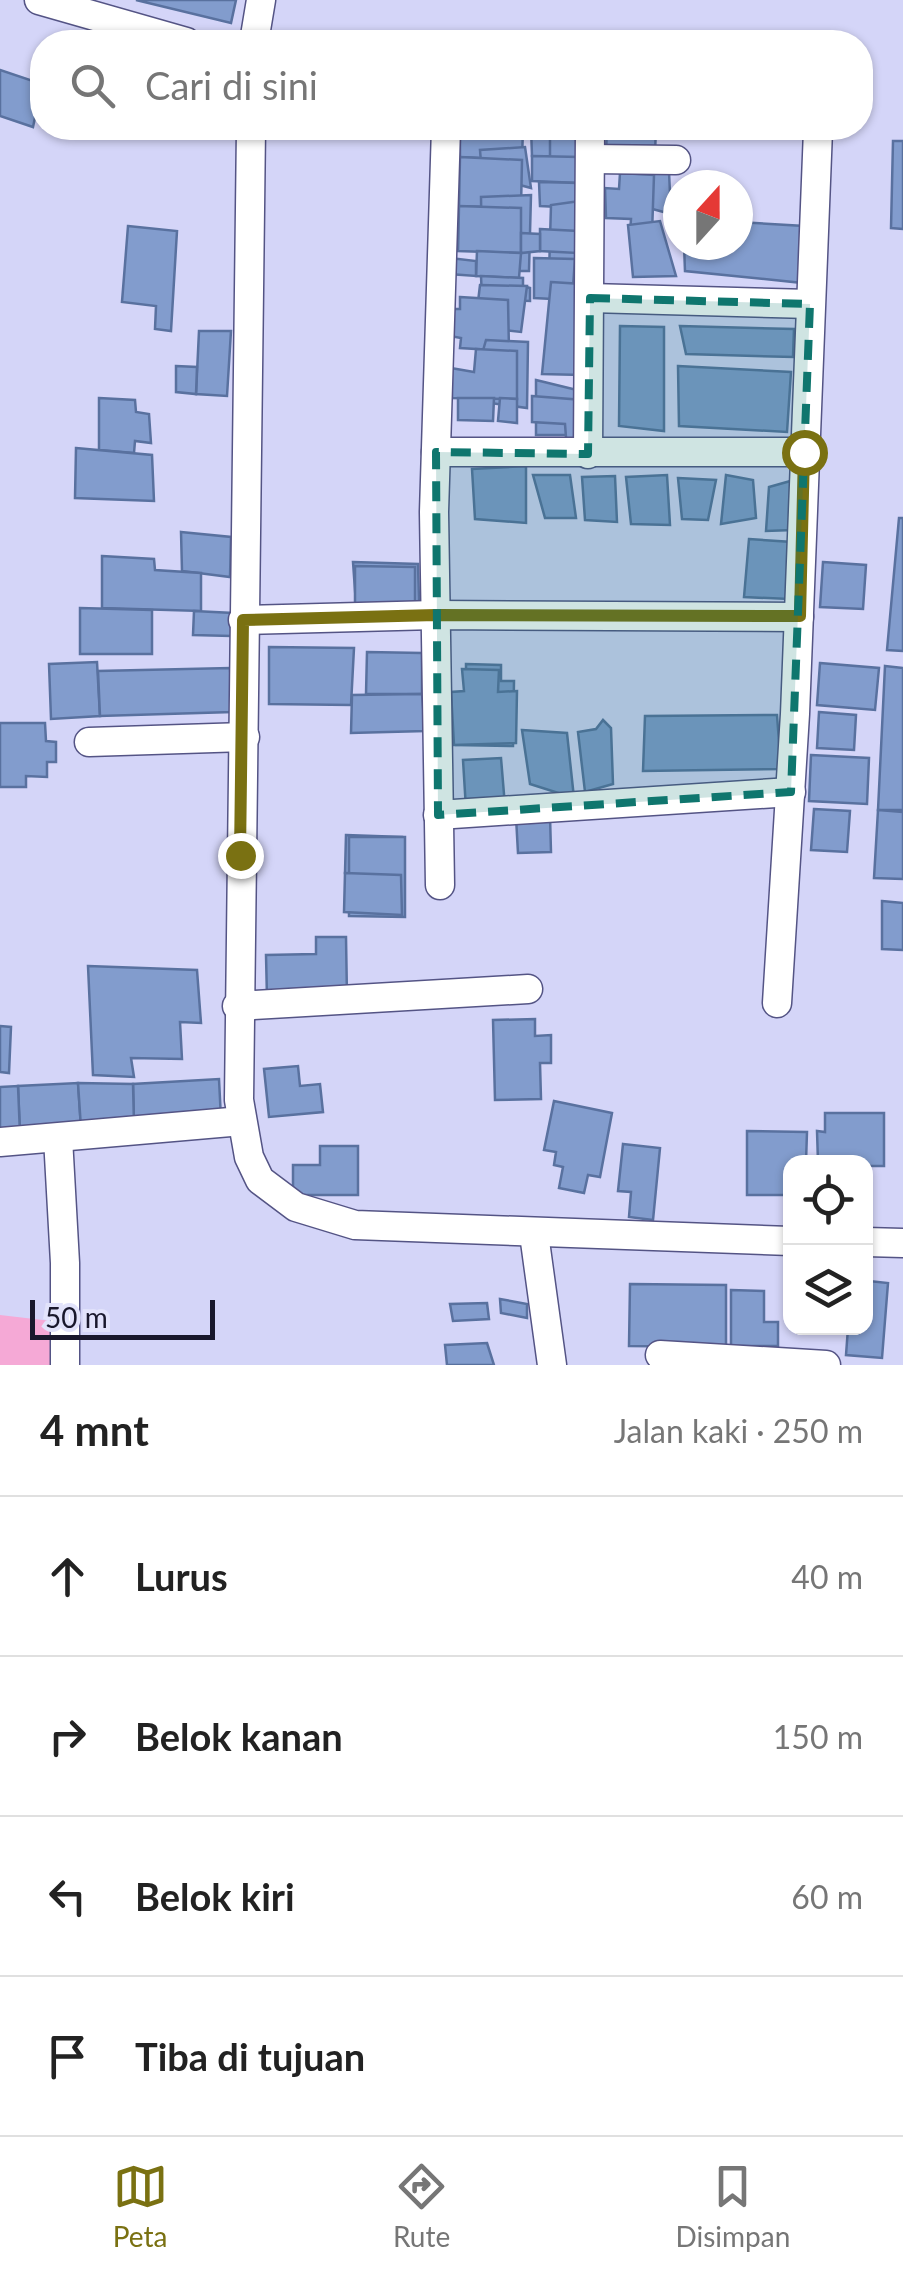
<!DOCTYPE html>
<html lang="id">
<head>
<meta charset="utf-8">
<style>
	:root { --surface:#fff; --page:#f2f2f2; --text:#222; --muted:#767676; --line:#e0e0e0; --accent:#7a7112 }
	body { margin:0; font-family:Lato,sans-serif; background:var(--page); color:var(--text) }
	.controls { position:absolute; right:30px; bottom:30px; display:grid; overflow:hidden; border-radius:20px; box-shadow:0 2px 8px #0004 }
	.controls button { width:90px; height:90px; display:grid; place-items:center; padding:0; border:0; border-bottom:2px solid var(--line); background:var(--surface); color:var(--text); font:50px sans-serif }
	.compass { position:absolute; left:663px; top:170px; width:90px; height:90px; border-radius:50%; background:var(--surface); box-shadow:0 2px 8px #0004; rotate:21deg }
	.scale { position:absolute; left:30px; bottom:25px; width:185px; box-sizing:border-box; padding-left:10px; border:5px solid #19182c; border-top:0; font-size:28px; line-height:35px; white-space:nowrap; color:#19182c; -webkit-text-stroke:8px #e2e3fb; paint-order:stroke }
	.stop { position:absolute; width:30px; height:30px; margin:-22px; border:8px solid #7a7112; border-radius:50%; background:#fff }
	.stop.end { background:#7a7112; border-color:#fff; box-shadow:0 2px 10px #0008 }
	.list { margin:0; padding:0; list-style:none }
	h2 { display:flex; justify-content:space-between; align-items:center; height:130px; margin:0; padding:0 40px; font-size:42px }
	h2 small { font-size:32px; font-weight:400; color:var(--muted) }
	.list li { display:grid; grid-template-columns:65px 1fr auto; gap:30px; align-items:center; box-sizing:border-box; height:160px; padding:0 40px; border-top:2px solid var(--line) }
	.list b { display:block; font-size:38px; white-space:nowrap }
	.list em { font-size:32px; font-style:normal; color:var(--muted) }
	.icon { flex:none; width:55px; height:55px; fill:none; stroke:currentColor; stroke-width:2; stroke-linecap:round; stroke-linejoin:round }
	.map { position:relative; flex:none; width:903px; height:1365px; overflow:hidden }
	.search { position:absolute; background:var(--surface); box-shadow:0 2px 8px #0004; left:30px; right:30px; top:30px; height:110px; display:flex; align-items:center; gap:25px; box-sizing:border-box; padding:0 35px; border-radius:40px; color:var(--muted); font-size:38px }
	.sheet { height:770px; background:var(--surface) }
	nav { display:flex; justify-content:space-around; align-items:center; box-sizing:border-box; height:140px; border-top:2px solid var(--line); background:var(--surface); font-size:28px; color:var(--muted) }
	nav a { display:grid; justify-items:center; gap:5px }
	nav .on { color:var(--accent) }
	.map>svg:first-child { display:block }
</style>
</head>
<body>
<div class="map">
<svg width="903" height="1365" viewBox="0 0 903 1365">
	<rect width="100%" height="100%" fill="#d4d5f8"/>
	<polygon fill="#f5a9d6" points="0,1315 60,1322 55,1365 0,1365"/>
	<g fill="#829ccd" stroke="#59719f" stroke-width="2.5">
		<polygon points="136,0 236,0 231,23"/>
		<polygon points="0,70 42,84 33,127 0,116"/>
		<polygon points="460,128 523,128 522,160 460,157"/>
		<polygon points="489,128 537,128 538,130 491,137"/>
		<polygon points="531,128 580,129 580,157 532,156"/>
		<polygon points="550,128 579,128 580,192 550,188"/>
		<polygon points="607,128 656,128 655,153 606,153"/>
		<polygon points="623,128 667,128 666,138 623,138"/>
		<polygon points="893,141 903,141 903,229 891,228"/>
		<polygon points="525,147 531,188 482,175 480,150"/>
		<polygon points="532,156 580,157 579,183 532,181"/>
		<polygon points="460,157 522,160 521,208 459,206"/>
		<polygon points="669,172 671,214 619,200 627,174"/>
		<polygon points="620,173 654,175 652,234 630,233 631,219 606,218 605,188 619,189"/>
		<polygon points="539,182 579,183 579,208 540,206"/>
		<polygon points="531,195 529,271 482,271 481,197"/>
		<polygon points="580,201 582,278 549,274 551,205"/>
		<polygon points="459,206 521,208 521,253 458,251"/>
		<polygon points="660,221 676,276 633,277 628,225"/>
		<polygon points="738,222 804,226 803,283 685,271 684,245 738,245"/>
		<polygon points="128,226 177,231 171,331 155,329 156,306 122,302"/>
		<polygon points="540,229 578,231 577,253 540,251"/>
		<polygon points="521,233 540,234 540,251 521,253"/>
		<polygon points="477,251 521,253 519,278 476,276"/>
		<polygon points="450,258 476,261 476,276 449,274"/>
		<polygon points="534,258 575,259 572,300 534,298"/>
		<polygon points="481,276 523,278 523,286 530,288 530,301 482,299"/>
		<polygon points="551,282 582,284 582,375 542,374"/>
		<polygon points="480,285 527,286 521,332 475,327"/>
		<polygon points="460,297 508,300 509,351 460,348 461,338 450,336 450,309 460,309"/>
		<polygon points="620,326 664,327 664,431 619,426"/>
		<polygon points="680,326 794,329 793,357 686,354"/>
		<polygon points="199,331 231,331 227,396 196,394"/>
		<polygon points="486,340 528,342 527,408 469,400"/>
		<polygon points="476,349 517,351 517,399 452,398 451,368 474,372"/>
		<polygon points="176,366 197,367 196,394 176,392"/>
		<polygon points="678,366 791,372 787,432 679,426"/>
		<polygon points="536,380 577,390 580,435 536,435"/>
		<polygon points="532,396 583,400 583,452 567,451 565,424 532,422"/>
		<polygon points="99,398 135,400 136,412 149,414 151,443 135,441 134,453 99,450"/>
		<polygon points="458,398 494,398 493,421 458,420"/>
		<polygon points="500,398 517,399 517,423 498,421"/>
		<polygon points="76,448 152,455 154,501 75,498"/>
		<polygon points="526,466 526,523 475,519 472,469"/>
		<polygon points="533,475 570,475 576,518 545,518"/>
		<polygon points="667,475 670,525 631,524 626,477"/>
		<polygon points="726,475 753,480 756,518 721,524"/>
		<polygon points="615,476 617,522 585,520 582,477"/>
		<polygon points="678,478 716,480 708,520 682,519"/>
		<polygon points="794,480 793,530 766,531 769,487"/>
		<polygon points="899,518 903,518 903,651 887,650"/>
		<polygon points="181,532 231,537 230,577 182,571"/>
		<polygon points="749,539 792,542 789,599 744,597"/>
		<polygon points="102,556 154,559 155,570 201,573 201,611 102,608"/>
		<polygon points="353,562 418,564 419,602 356,604"/>
		<polygon points="823,562 866,565 863,609 820,607"/>
		<polygon points="355,566 415,567 415,604 355,610"/>
		<polygon points="80,608 152,610 152,654 80,654"/>
		<polygon points="194,611 233,613 231,636 193,635"/>
		<polygon points="269,647 354,648 351,705 269,704"/>
		<polygon points="367,652 422,653 422,694 366,694"/>
		<polygon points="97,662 100,716 51,719 49,664"/>
		<polygon points="820,663 879,668 875,710 817,705"/>
		<polygon points="466,664 501,665 501,681 514,681 513,746 456,745 456,693 466,693"/>
		<polygon points="885,666 903,668 903,810 878,810"/>
		<polygon points="230,668 232,712 100,716 98,671"/>
		<polygon points="462,669 499,670 498,692 517,691 516,743 454,745 451,692 464,691"/>
		<polygon points="422,694 425,731 351,733 352,695"/>
		<polygon points="819,712 856,715 854,750 817,748"/>
		<polygon points="777,715 781,769 643,771 645,716"/>
		<polygon points="603,720 611,728 613,784 585,792 578,732 596,729"/>
		<polygon points="0,723 45,723 46,741 56,742 56,762 47,762 47,777 26,776 26,787 0,787"/>
		<polygon points="522,730 567,733 574,798 530,784"/>
		<polygon points="811,755 869,758 867,804 809,801"/>
		<polygon points="501,758 505,806 466,809 463,760"/>
		<polygon points="814,809 850,811 847,852 811,850"/>
		<polygon points="878,810 903,812 903,879 874,878"/>
		<polygon points="550,816 551,852 518,853 516,817"/>
		<polygon points="346,835 402,837 401,875 345,873"/>
		<polygon points="349,837 405,837 405,917 349,916"/>
		<polygon points="345,873 401,875 402,915 344,912"/>
		<polygon points="882,901 903,903 903,950 882,949"/>
		<polygon points="316,937 346,937 347,997 267,998 266,955 316,954"/>
		<polygon points="88,966 197,970 201,1023 180,1022 182,1059 131,1058 134,1077 93,1075"/>
		<polygon points="535,1019 535,1036 551,1035 551,1063 540,1063 541,1099 495,1100 493,1020"/>
		<polygon points="0,1026 11,1027 9,1073 0,1072"/>
		<polygon points="298,1066 300,1086 320,1084 323,1112 269,1117 264,1069"/>
		<polygon points="219,1079 221,1119 134,1124 133,1084"/>
		<polygon points="78,1083 81,1128 20,1134 18,1086"/>
		<polygon points="78,1083 133,1084 134,1124 81,1128"/>
		<polygon points="18,1086 20,1134 0,1135 0,1087"/>
		<polygon points="554,1101 612,1113 600,1177 588,1175 584,1193 559,1188 563,1167 554,1165 556,1152 544,1150"/>
		<polygon points="825,1113 884,1113 884,1166 866,1166 866,1200 866,1162 818,1162 817,1131 825,1132"/>
		<polygon points="747,1131 807,1132 806,1162 790,1162 790,1195 747,1195"/>
		<polygon points="623,1144 660,1148 653,1220 629,1217 631,1192 618,1191"/>
		<polygon points="320,1146 358,1146 358,1195 293,1195 293,1165 320,1165"/>
		<polygon points="869,1281 888,1283 882,1358 846,1355 848,1328 866,1328"/>
		<polygon points="630,1284 726,1285 726,1347 629,1346"/>
		<polygon points="731,1290 764,1291 764,1322 778,1322 778,1346 731,1346"/>
		<polygon points="500,1299 527,1304 527,1318 501,1313"/>
		<polygon points="487,1303 489,1319 453,1321 450,1304"/>
		<polygon points="487,1343 494,1365 447,1365 445,1345"/>
	</g>
	<g fill="none" stroke-linecap="round" stroke-linejoin="round">
		<defs>
			<g id="minor">
				<polyline points="39,0 186,42"/>
				<polyline points="254,42 261,0"/>
				<polyline points="251,128 239,1100 249,1157 260,1180 296,1207 355,1225 790,1241"/>
				<polyline points="591,159 676,160"/>
				<polyline points="590,298 810,304"/>
				<polyline points="436,452 804,452"/>
				<polyline points="588,454 590,128"/>
				<polyline points="243,620 435,615 799,617"/>
				<polyline points="89,742 245,737"/>
				<polyline points="438,815 791,792"/>
				<polyline points="440,885 434,512 446,128"/>
				<polyline points="777,1003 795,714 818,130"/>
				<polyline points="237,1006 528,989"/>
				<polyline points="58,1138 65,1263 65,1365"/>
				<polyline points="0,1142 242,1121"/>
				<polyline points="534,1234 552,1365"/>
				<polyline points="866,1242 903,1243"/>
				<polyline points="660,1355 826,1365"/>
			</g>
		</defs>
		<use href="#minor" stroke="#545485" stroke-width="31"/>
		<use href="#minor" stroke="#fff" stroke-width="28"/>
	</g>
	<g fill="none" stroke-linecap="round" stroke-linejoin="round">
		<polyline stroke="#7a7112" stroke-width="12" points="240,855 243,620 436,615 800,616 804,452"/>
	</g>
	<path fill="#0f766e" fill-opacity="0.2" stroke="#0f766e" stroke-width="8" stroke-dasharray="20 12" stroke-linejoin="round" d="M590,298l220,6 -19,488 -353,23 -2,-363 152,2z"/>
</svg>
<div class="controls">
<button><svg class="icon" aria-label="locate" viewBox="0 0 24 24"><circle cx="12" cy="12" r="6"/><path d="M12 2v4M12 18v4M2 12h4M18 12h4"/></svg></button>
<button><svg class="icon" aria-label="layers" viewBox="0 0 24 24"><path d="M12 4l9 5-9 5-9-5zM3 14l9 5 9-5"/></svg></button>
</div>
<svg class="compass" viewBox="-18 -18 36 36"><path d="M0-13l5 13h-10z" fill="#e53935"/><path d="M0 13l5-13h-10z" fill="#767676"/></svg>
<div class="scale">50 m</div>
<div class="stop" style="left:804px;top:452px"></div>
<div class="stop end" style="left:240px;top:855px"></div>
<div class="search"><svg class="icon" aria-label="search" viewBox="0 0 24 24"><circle cx="10" cy="10" r="6"/><path d="M15 15l6 6"/></svg>Cari di sini</div>
</div>
<section class="sheet">
<h2>4 mnt<small>Jalan kaki · 250 m</small></h2>
<ul class="list">
<li><svg class="icon" aria-label="ahead" viewBox="0 0 24 24"><path d="M12 20V5M6 11l6-6 6 6"/></svg><div><b>Lurus</b></div><em>40 m</em></li>
<li><svg class="icon" aria-label="right" viewBox="0 0 24 24"><path d="M7 20v-9h11M14 6l5 5-5 5"/></svg><div><b>Belok kanan</b></div><em>150 m</em></li>
<li><svg class="icon" aria-label="left" viewBox="0 0 24 24"><path d="M17 20v-9H6M10 6l-5 5 5 5"/></svg><div><b>Belok kiri</b></div><em>60 m</em></li>
<li><svg class="icon" aria-label="arrive" viewBox="0 0 24 24"><path d="M6 21V4h12l-3 4 3 4H6"/></svg><div><b>Tiba di tujuan</b></div></li>
</ul>
</section>
<nav>
<a class="on"><svg class="icon" aria-label="map" viewBox="0 0 24 24"><path d="M3 6l6-2 6 2 6-2v14l-6 2-6-2-6 2zM9 4v14M15 6v14"/></svg>Peta</a>
<a><svg class="icon" aria-label="directions" viewBox="0 0 24 24"><path d="M12 3l9 9-9 9-9-9zM9 14v-3h6M13 9l2 2-2 2"/></svg>Rute</a>
<a><svg class="icon" aria-label="saved" viewBox="0 0 24 24"><path d="M7 4h10v16l-5-4-5 4z"/></svg>Disimpan</a>
</nav>
</body>
</html>
